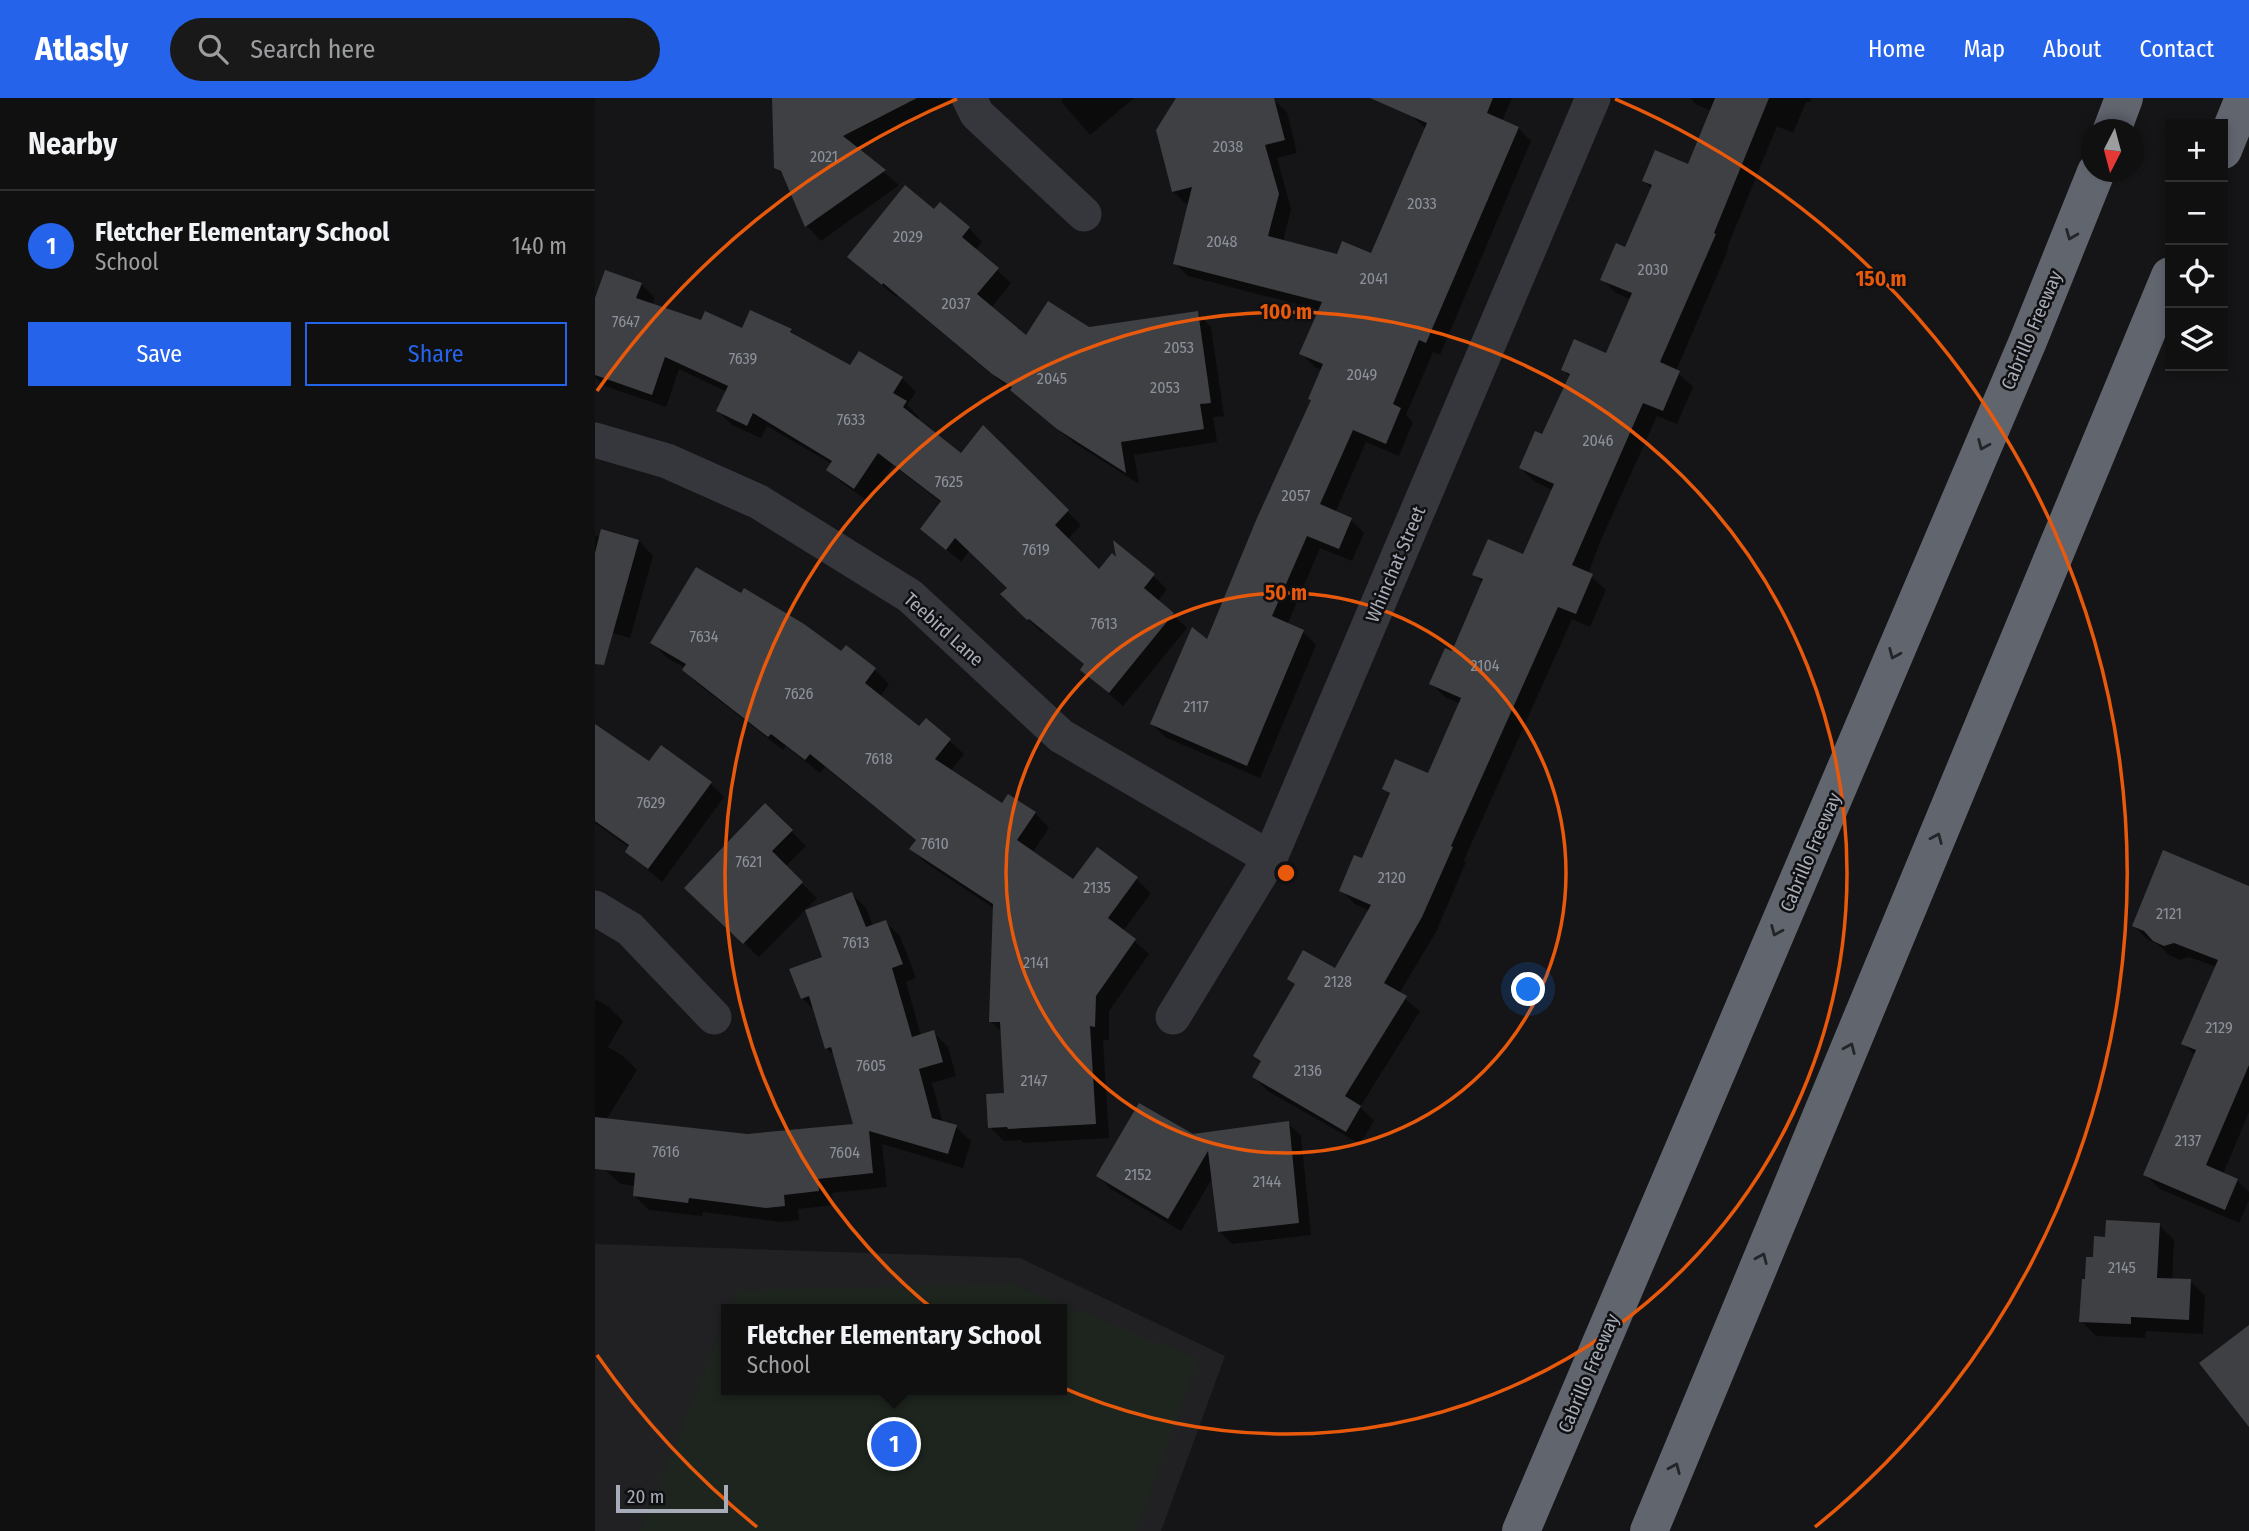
<!DOCTYPE html>
<html lang="en">
<head>
<meta charset="utf-8">
<style>
	:root { --surface:#101011; --page:#19191a; --text:#f1f3f6; --muted:#9c9d9f; --line:#303031; --accent:#2563eb }
	body { margin:0; font-family:"Fira Sans Condensed",sans-serif; background:var(--page); color:var(--text) }
	.controls { position:absolute; right:21px; top:21px; display:grid; overflow:hidden; border-radius:0px; box-shadow:0 4px 10px #0003 }
	.controls button { width:63px; height:63px; display:grid; place-items:center; padding:0; border:0; border-bottom:2px solid var(--line); background:var(--surface); color:var(--text); font:35px sans-serif }
	.compass { position:absolute; left:1486px; top:21px; width:63px; height:63px; border-radius:50%; background:var(--surface); box-shadow:0 4px 10px #0003; rotate:186deg }
	.scale { position:absolute; left:21px; bottom:18px; width:112px; box-sizing:border-box; padding-left:7px; border:4px solid #a6acb8; border-top:0; font-size:19px; line-height:24px; white-space:nowrap; color:#a6acb8; -webkit-text-stroke:5px #101012; paint-order:stroke }
	.you { position:absolute; left:934px; top:892px; width:24px; height:24px; margin:-18px; border:5px solid #fff; border-radius:50%; background:#1a73e8; box-shadow:0 0 0 10px #1a73e833 }
	.badge { display:grid; place-items:center; width:46px; height:46px; border-radius:50%; background:var(--accent); color:#fff; font-size:23px; font-weight:700 }
	.pin { position:absolute; translate:-50% -50%; border:4px solid #fff; box-shadow:0 2px 7px #0006 }
	.popup { position:absolute; left:126px; top:1206px; width:346px; height:91px; box-sizing:border-box; display:grid; place-content:center; border-radius:0px; background:var(--surface); filter:drop-shadow(0 2px 5px #0005); font-size:23px; white-space:nowrap; color:var(--muted) }
	.popup b { font-size:26px; color:var(--text) }
	.popup::after { content:''; position:absolute; left:50%; top:100%; margin-left:-14px; border:14px solid transparent; border-top-color:var(--surface) }
	.list { margin:0; padding:0; list-style:none }
	h2 { display:flex; justify-content:space-between; align-items:center; height:91px; margin:0; padding:0 28px; font-size:30px }
	h2 small { font-size:23px; font-weight:400; color:var(--muted) }
	.list li { display:grid; grid-template-columns:46px 1fr auto; gap:21px; align-items:center; box-sizing:border-box; height:112px; padding:0 28px; border-top:2px solid var(--line) }
	.list b { display:block; font-size:26px; white-space:nowrap }
	.list p { margin:0; font-size:23px; white-space:nowrap; color:var(--muted) }
	.list em { font-size:23px; font-style:normal; color:var(--muted) }
	.actions { display:flex; gap:14px; padding:21px 28px }
	.actions a { flex:1; padding:16px 0; border:2px solid var(--accent); border-radius:0px; text-align:center; font-size:24px; color:var(--accent) }
	.actions .main { background:var(--accent); color:#fff }
	.icon { flex:none; width:38px; height:38px; fill:none; stroke:currentColor; stroke-width:2; stroke-linecap:round; stroke-linejoin:round }
	.map { position:relative; flex:none; width:1654px; height:1433px; overflow:hidden }
	header { display:flex; align-items:center; gap:42px; box-sizing:border-box; height:98px; padding:0 35px; background:var(--accent); color:#fff }
	header strong { font-size:33px }
	nav { display:flex; gap:38px; margin-inline-start:auto; font-size:24px }
	.search { width:490px; height:63px; background:var(--page); display:flex; align-items:center; gap:18px; box-sizing:border-box; padding:0 24px; border-radius:38px; color:var(--muted); font-size:26px }
	main { display:flex }
	aside { flex:1; background:var(--surface) }
	.map>svg:first-child { display:block }
</style>
</head>
<body>
<header>
<strong>Atlasly</strong>
<div class="search"><svg class="icon" aria-label="search" viewBox="0 0 24 24"><circle cx="10" cy="10" r="6"/><path d="M15 15l6 6"/></svg>Search here</div>
<nav><a>Home</a><a>Map</a><a>About</a><a>Contact</a></nav>
</header>
<main>
<aside>
<h2>Nearby<small></small></h2>
<ul class="list">
<li><span class="badge">1</span><div><b>Fletcher Elementary School</b><p>School</p></div><em>140 m</em></li>
</ul>
<div class="actions"><a class="main">Save</a><a>Share</a></div>
</aside>
<div class="map">
<svg width="1654" height="1433" viewBox="0 0 1654 1433">
	<rect width="100%" height="100%" fill="#151517"/>
	<path fill="#212124" fill-rule="evenodd" d="M0,1146l425,14 205,98 -64,175h-566zM131,1211h336v81h-336z"/>
	<polygon fill="#1d251e" points="417,1186 603,1261 541,1433 45,1433 131,1221 131,1292 467,1292 467,1211 135,1211 143,1192"/>
	<g fill="#0007">
		<polygon points="179,0 359,0 360,3 263,52 304,87 226,143 212,128 191,80 181,70"/>
		<polygon points="469,0 539,0 495,37 466,3"/>
		<polygon points="584,0 678,1 692,14 702,55 682,60 696,111 688,144 743,158 777,157 831,31 816,17 823,0 917,0 907,23 923,30 936,43 845,257 838,254 811,317 818,324 804,358 771,344 740,415 756,422 769,435 757,463 725,450 692,527 708,534 721,547 665,680 570,639 557,626 613,544 718,302 727,272 720,269 706,256 725,212 593,178 580,165 595,106 591,106 578,93"/>
		<polygon points="1095,0 1216,0 1216,4 1211,4 1198,35 1182,28 1132,150 1133,152 1081,273 1098,289 1082,326 1062,318 1005,444 993,476 1011,492 995,529 977,521 869,762 871,764 841,834 804,896 825,913 765,1009 779,1023 765,1046 673,993 659,979 667,965 660,957 701,888 694,880 740,872 775,813 760,806 746,792 768,762 796,697 789,691 833,677 865,606 850,599 837,586 858,556 888,485 879,476 929,458 958,392 940,384 926,370 948,339 975,279 968,272 1012,257 1037,202 1021,195 1007,181 1031,151 1057,91 1049,83 1094,68 1117,13 1102,7"/>
		<polygon points="340,113 374,130 387,144 380,152 416,185 396,210 432,240 602,215 616,229 629,318 618,319 622,344 539,357 544,386 478,344 303,198 301,199 268,172 254,159"/>
		<polygon points="46,186 60,200 57,207 107,225 148,232 196,233 204,241 256,270 307,280 321,294 312,307 324,319 322,322 367,357 388,330 486,427 473,441 504,473 558,478 572,491 563,503 592,530 528,608 487,572 491,567 448,533 447,535 408,496 414,490 375,452 366,464 327,431 347,405 298,367 273,403 247,385 234,372 237,366 172,328 166,340 137,327 123,313 132,294 84,271 71,309 10,288 0,279 0,205"/>
		<polygon points="0,438 44,443 58,458 35,540 0,530"/>
		<polygon points="57,544 246,556 251,550 280,572 294,586 285,599 324,631 331,622 369,656 355,674 407,708 440,715 454,730 437,755 479,784 541,781 556,795 528,833 554,856 514,913 514,942 508,942 514,1040 429,1045 426,1042 409,1043 395,1029 411,997 407,935 396,923 400,811 331,765 316,751 322,743 230,669 225,675 191,648 188,652 103,586 89,572 90,570 71,559"/>
		<polygon points="0,628 54,665 115,685 129,699 67,784 32,754 35,750 0,725"/>
		<polygon points="170,707 211,748 190,769 222,800 164,859 106,805"/>
		<polygon points="1654,790 1654,1014 1628,1076 1642,1082 1654,1094 1654,1102 1644,1125 1565,1091 1550,1077 1601,958 1588,945 1622,869 1594,859 1585,862 1574,857 1563,846 1553,842 1539,828"/>
		<polygon points="257,796 271,810 278,828 290,824 305,838 321,880 311,884 326,938 338,934 353,949 361,978 337,985 348,1025 361,1029 376,1043 368,1070 287,1046 292,1089 237,1095 238,1107 203,1111 204,1122 186,1124 108,1114 107,1118 54,1112 40,1098 41,1088 26,1086 0,1063 0,901 14,909 28,923 13,949 28,958 42,972 11,1022 152,1038 260,1027 241,959 231,950 221,914 207,900 230,860"/>
		<polygon points="693,1025 706,1038 716,1137 637,1146 624,1133 618,1079 586,1133 516,1091 503,1078 598,1038"/>
		<polygon points="1564,1127 1579,1142 1577,1182 1595,1183 1610,1198 1608,1236 1551,1233 1550,1240 1501,1238 1486,1223 1492,1183 1499,1161 1511,1140"/>
	</g>
	<g fill="#3f4044">
		<polygon points="177,0 322,0 248,38 291,72 210,129 186,73 179,70"/>
		<polygon points="581,0 679,0 690,42 670,47 684,96 673,138 742,156 747,143 776,155 832,25 775,0 898,0 892,15 924,29 831,245 824,242 798,306 806,310 791,346 758,332 725,406 757,420 744,451 712,438 677,518 709,532 652,668 555,626 597,529 612,541 662,420 716,302 713,301 728,266 704,256 727,204 578,166 597,89 577,94 561,32"/>
		<polygon points="1120,0 1174,0 1119,135 1121,136 1065,264 1085,273 1068,313 1048,305 977,467 998,476 981,516 963,509 856,748 858,749 827,819 789,885 812,898 750,998 766,1008 751,1034 657,979 666,963 658,958 700,886 692,881 708,852 740,870 776,807 744,793 759,757 767,760 795,695 787,691 800,661 833,675 866,600 834,586 850,550 857,553 888,481 877,477 893,441 928,456 959,386 924,370 940,333 947,336 975,276 966,272 979,241 1011,255 1037,195 1005,182 1021,145 1030,149 1057,87 1047,83 1060,52 1093,66"/>
		<polygon points="310,87 339,111 345,104 375,129 367,139 404,170 382,196 431,237 453,203 494,229 603,213 616,305 605,306 609,331 526,344 531,375 462,331 415,292 417,289 397,276 288,185 287,187 252,159"/>
		<polygon points="10,172 47,185 41,200 106,222 110,213 147,230 155,212 197,231 195,234 255,267 264,253 308,279 298,295 312,303 308,309 366,355 388,327 474,412 460,427 504,471 517,455 521,459 518,442 560,476 549,490 579,515 514,595 485,572 489,566 434,521 432,522 405,496 412,490 360,440 351,452 325,431 346,403 283,355 259,391 231,372 237,363 158,315 152,328 121,313 133,288 70,259 57,297 0,277 0,200"/>
		<polygon points="6,431 44,442 9,567 0,566 0,455"/>
		<polygon points="101,469 146,495 149,490 209,526 246,553 251,547 281,570 270,585 324,628 331,620 356,641 340,661 407,705 413,696 441,714 422,742 478,781 502,749 543,779 513,820 541,841 501,898 500,929 495,928 501,1026 413,1031 412,1029 393,1030 391,996 409,995 405,924 394,924 398,806 314,751 321,742 215,656 210,662 176,636 173,639 87,572 91,566 55,545"/>
		<polygon points="0,626 54,663 66,647 117,684 53,771 30,754 34,747 0,723"/>
		<polygon points="170,705 198,732 177,753 208,784 148,846 89,790"/>
		<polygon points="1568,752 1654,788 1654,967 1611,1067 1643,1081 1630,1112 1548,1077 1601,952 1586,946 1623,862 1579,845 1569,848 1558,843 1549,833 1537,828"/>
		<polygon points="257,794 271,829 291,822 308,866 297,870 317,939 339,932 348,964 324,971 337,1020 362,1027 353,1056 274,1033 278,1075 223,1081 224,1093 189,1097 190,1108 171,1110 94,1100 93,1105 38,1098 40,1075 0,1071 0,1019 152,1036 258,1026 236,949 230,951 214,898 206,901 194,871 227,859 210,812"/>
		<polygon points="544,1005 598,1036 694,1023 704,1125 623,1134 613,1053 573,1121 501,1078"/>
		<polygon points="1511,1122 1565,1125 1562,1180 1596,1181 1594,1222 1536,1219 1536,1226 1484,1224 1487,1181 1490,1181 1491,1159 1498,1159 1499,1138 1510,1139"/>
		<polygon points="1654,1227 1654,1329 1604,1265"/>
	</g>
	<g fill="none" stroke-linecap="round" stroke-linejoin="round">
		<g stroke="#36373c" stroke-width="35">
			<polyline points="374,0 382,16 489,116"/>
			<polyline points="0,342 72,363 164,404 315,498 466,638 675,760"/>
			<polyline points="0,810 35,831 119,919"/>
			<polyline points="578,919 675,760 998,0"/>
		</g>
		<g stroke="#61656e" stroke-width="38">
			<polyline points="1517,32 1529,0"/>
			<polyline points="1628,52 1649,0"/>
			<polyline points="926,1433 1433,243 1501,74"/>
			<polyline points="1054,1433 1575,178"/>
		</g>
	</g>
	<defs><path id="oneway-chevron" d="M-2-3.5L2.5 0L-2 3.5" fill="none" stroke-width="1.6" stroke-linecap="round" stroke-linejoin="round" transform="scale(1.75)"/></defs>
	<g stroke="#242529">
		<use href="#oneway-chevron" transform="translate(1476 137) rotate(112)"/>
		<use href="#oneway-chevron" transform="translate(1388 347) rotate(113)"/>
		<use href="#oneway-chevron" transform="translate(1299 556) rotate(113)"/>
		<use href="#oneway-chevron" transform="translate(1342 740) rotate(-67)"/>
		<use href="#oneway-chevron" transform="translate(1181 833) rotate(113)"/>
		<use href="#oneway-chevron" transform="translate(1255 950) rotate(-67)"/>
		<use href="#oneway-chevron" transform="translate(1167 1160) rotate(-67)"/>
		<use href="#oneway-chevron" transform="translate(1080 1370) rotate(-67)"/>
	</g>
	<g fill="none" stroke="#e8590c" stroke-width="3.5">
		<circle cx="691" cy="775" r="280"/>
		<circle cx="691" cy="775" r="561"/>
		<path d="M162 1429A841 841 0 0 1 2 1257M2 293A841 841 0 0 1 362 1M1020 1A841 841 0 0 1 1220 1429"/>
	</g>
	<g text-anchor="middle" stroke-width="5" stroke-linejoin="round" paint-order="stroke">
		<g font-size="16" fill="#8c919b">
			<text x="633" y="54">2038</text>
			<text x="229" y="64">2021</text>
			<text x="827" y="111">2033</text>
			<text x="313" y="144">2029</text>
			<text x="627" y="149">2048</text>
			<text x="1058" y="177">2030</text>
			<text x="779" y="186">2041</text>
			<text x="361" y="211">2037</text>
			<text x="31" y="229">7647</text>
			<text x="584" y="255">2053</text>
			<text x="148" y="266">7639</text>
			<text x="767" y="282">2049</text>
			<text x="457" y="286">2045</text>
			<text x="570" y="295">2053</text>
			<text x="256" y="327">7633</text>
			<text x="1003" y="348">2046</text>
			<text x="354" y="389">7625</text>
			<text x="701" y="403">2057</text>
			<text x="441" y="457">7619</text>
			<text x="509" y="531">7613</text>
			<text x="109" y="544">7634</text>
			<text x="890" y="573">2104</text>
			<text x="204" y="601">7626</text>
			<text x="601" y="614">2117</text>
			<text x="284" y="666">7618</text>
			<text x="56" y="710">7629</text>
			<text x="340" y="751">7610</text>
			<text x="154" y="769">7621</text>
			<text x="797" y="785">2120</text>
			<text x="502" y="795">2135</text>
			<text x="1574" y="821">2121</text>
			<text x="261" y="850">7613</text>
			<text x="441" y="870">2141</text>
			<text x="743" y="889">2128</text>
			<text x="1624" y="935">2129</text>
			<text x="276" y="973">7605</text>
			<text x="713" y="978">2136</text>
			<text x="439" y="988">2147</text>
			<text x="1593" y="1048">2137</text>
			<text x="71" y="1059">7616</text>
			<text x="250" y="1060">7604</text>
			<text x="543" y="1082">2152</text>
			<text x="672" y="1089">2144</text>
			<text x="1527" y="1175">2145</text>
		</g>
		<g font-size="19" fill="#a6acb8" stroke="#101012">
			<text transform="translate(1436 232) rotate(-67)" y="7">Cabrillo Freeway</text>
			<text transform="translate(800 466) rotate(-67)" y="7">Whinchat Street</text>
			<text transform="translate(349 531) rotate(42)" y="7">Teebird Lane</text>
			<text transform="translate(1215 754) rotate(-67)" y="7">Cabrillo Freeway</text>
			<text transform="translate(993 1275) rotate(-67)" y="7">Cabrillo Freeway</text>
		</g>
	</g>
	<circle cx="691" cy="775" r="10" fill="#e8590c" stroke="#101012" stroke-width="3.5"/>
	<g font-size="21" text-anchor="middle" font-weight="bold" fill="#e8590c" stroke="#101012" stroke-width="5" stroke-linejoin="round" paint-order="stroke">
		<text x="1286" y="188">150 m</text>
		<text x="691" y="221">100 m</text>
		<text x="691" y="502">50 m</text>
	</g>
</svg>
<div class="controls">
<button>+</button>
<button>−</button>
<button><svg class="icon" aria-label="locate" viewBox="0 0 24 24"><circle cx="12" cy="12" r="6"/><path d="M12 2v4M12 18v4M2 12h4M18 12h4"/></svg></button>
<button><svg class="icon" aria-label="layers" viewBox="0 0 24 24"><path d="M12 4l9 5-9 5-9-5zM3 14l9 5 9-5"/></svg></button>
</div>
<svg class="compass" viewBox="-18 -18 36 36"><path d="M0-13l5 13h-10z" fill="#e53935"/><path d="M0 13l5-13h-10z" fill="#9c9d9f"/></svg>
<div class="scale">20 m</div>
<div class="you"></div>
<div class="pin badge" style="left:299px;top:1346px">1</div>
<div class="popup"><b>Fletcher Elementary School</b>School</div>
</div>
</main>
</body>
</html>
